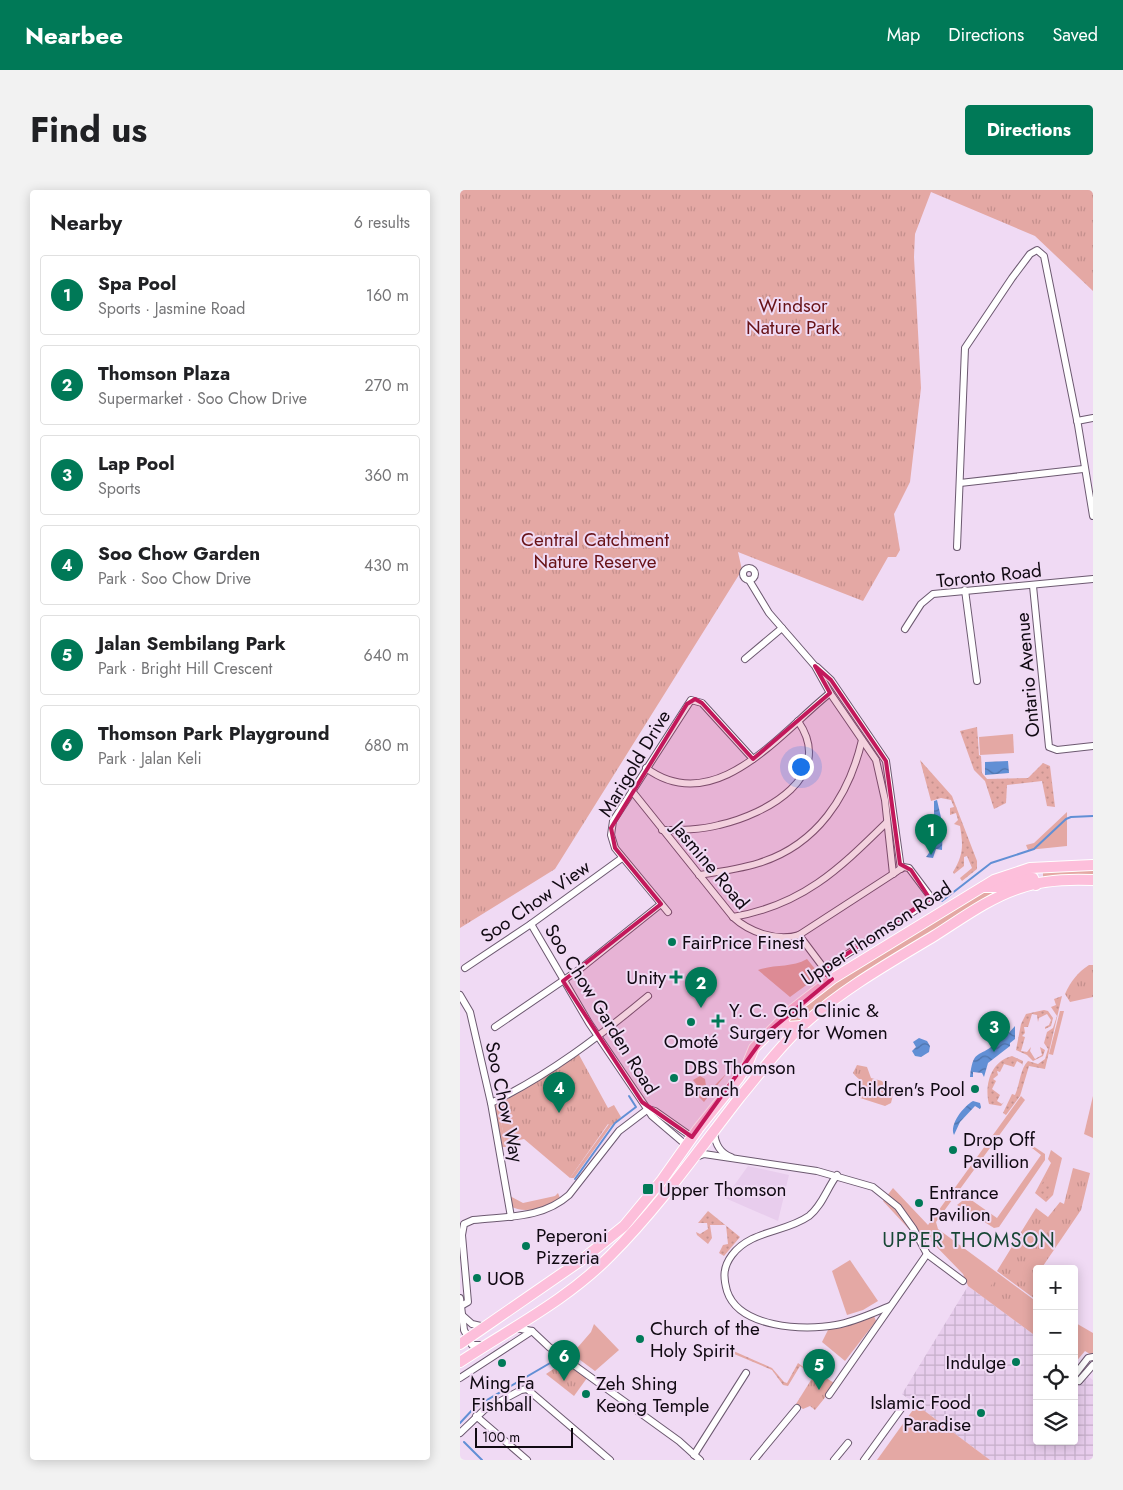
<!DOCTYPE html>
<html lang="en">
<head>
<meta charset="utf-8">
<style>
	:root { --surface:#fff; --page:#f2f2f2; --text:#202124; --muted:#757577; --line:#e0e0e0; --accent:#007957 }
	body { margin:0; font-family:Jost,sans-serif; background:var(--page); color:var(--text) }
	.controls { position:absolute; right:15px; bottom:15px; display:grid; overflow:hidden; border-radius:5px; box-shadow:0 2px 12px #0003 }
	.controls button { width:45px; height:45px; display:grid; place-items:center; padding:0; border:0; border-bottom:1px solid var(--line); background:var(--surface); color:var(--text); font:25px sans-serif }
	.scale { position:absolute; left:15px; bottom:12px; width:98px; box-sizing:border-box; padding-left:5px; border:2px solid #100912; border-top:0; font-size:14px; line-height:18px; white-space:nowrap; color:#100912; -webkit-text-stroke:4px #f0daf4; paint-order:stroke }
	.you { position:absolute; left:340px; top:576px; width:18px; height:18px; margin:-12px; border:4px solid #fff; border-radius:50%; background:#1a73e8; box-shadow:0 0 0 8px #1a73e833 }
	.badge { display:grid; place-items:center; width:32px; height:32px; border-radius:50%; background:var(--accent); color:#fff; font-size:16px; font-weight:700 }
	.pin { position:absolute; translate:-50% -41px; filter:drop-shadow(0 1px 2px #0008) }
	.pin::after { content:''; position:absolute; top:26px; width:18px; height:15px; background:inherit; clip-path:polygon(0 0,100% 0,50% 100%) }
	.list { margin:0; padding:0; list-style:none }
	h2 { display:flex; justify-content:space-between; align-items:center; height:65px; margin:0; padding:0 20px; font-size:21px }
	h2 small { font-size:16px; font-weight:400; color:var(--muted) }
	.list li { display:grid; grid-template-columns:32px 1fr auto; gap:15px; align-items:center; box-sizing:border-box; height:80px; margin:0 10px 10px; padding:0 10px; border:1px solid var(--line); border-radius:5px }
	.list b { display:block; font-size:19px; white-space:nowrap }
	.list p { margin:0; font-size:16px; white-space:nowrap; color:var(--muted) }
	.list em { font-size:16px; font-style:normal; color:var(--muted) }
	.icon { flex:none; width:28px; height:28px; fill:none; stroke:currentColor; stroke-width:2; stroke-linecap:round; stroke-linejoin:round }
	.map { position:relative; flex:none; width:633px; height:1270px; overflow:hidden; border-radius:5px }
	header { display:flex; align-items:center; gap:30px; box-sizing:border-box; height:70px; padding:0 25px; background:var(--accent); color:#fff }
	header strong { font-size:24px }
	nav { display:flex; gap:28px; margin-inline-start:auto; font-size:18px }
	.intro { display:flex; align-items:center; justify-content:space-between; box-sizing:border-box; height:120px; padding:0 30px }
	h1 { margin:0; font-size:35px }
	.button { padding:12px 22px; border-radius:5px; background:var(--accent); color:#fff; font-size:18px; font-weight:700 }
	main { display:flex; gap:30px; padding:0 30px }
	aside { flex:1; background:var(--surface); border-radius:5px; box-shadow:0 2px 12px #0003 }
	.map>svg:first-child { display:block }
</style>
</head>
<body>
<header>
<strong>Nearbee</strong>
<nav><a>Map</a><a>Directions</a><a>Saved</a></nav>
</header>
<div class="intro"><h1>Find us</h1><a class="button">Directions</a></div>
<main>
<aside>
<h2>Nearby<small>6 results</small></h2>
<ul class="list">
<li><span class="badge">1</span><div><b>Spa Pool</b><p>Sports · Jasmine Road</p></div><em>160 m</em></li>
<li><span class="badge">2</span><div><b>Thomson Plaza</b><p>Supermarket · Soo Chow Drive</p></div><em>270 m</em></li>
<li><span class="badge">3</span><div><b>Lap Pool</b><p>Sports</p></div><em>360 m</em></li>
<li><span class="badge">4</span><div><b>Soo Chow Garden</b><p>Park · Soo Chow Drive</p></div><em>430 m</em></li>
<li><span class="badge">5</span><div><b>Jalan Sembilang Park</b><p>Park · Bright Hill Crescent</p></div><em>640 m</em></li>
<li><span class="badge">6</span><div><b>Thomson Park Playground</b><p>Park · Jalan Keli</p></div><em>680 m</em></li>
</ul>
</aside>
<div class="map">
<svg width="633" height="1270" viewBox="0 0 633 1270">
	<defs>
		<pattern id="industrial-grid" width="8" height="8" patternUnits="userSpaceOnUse" patternTransform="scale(1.25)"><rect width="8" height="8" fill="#e8cded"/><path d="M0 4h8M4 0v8" fill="none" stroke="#c6afca"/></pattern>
		<pattern id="park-tufts" width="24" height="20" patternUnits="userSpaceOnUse" patternTransform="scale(1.25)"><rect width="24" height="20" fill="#e4a8a4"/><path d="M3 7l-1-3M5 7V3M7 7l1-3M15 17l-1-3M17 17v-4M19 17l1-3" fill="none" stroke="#c38f8c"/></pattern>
		<pattern id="garden-dots" width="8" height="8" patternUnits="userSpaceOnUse" patternTransform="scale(1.25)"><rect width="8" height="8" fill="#e4a8a4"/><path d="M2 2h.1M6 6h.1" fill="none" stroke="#c38f8c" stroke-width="1.8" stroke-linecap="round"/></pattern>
		<pattern id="water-waves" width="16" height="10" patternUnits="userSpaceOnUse" patternTransform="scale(1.25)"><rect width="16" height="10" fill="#618fd5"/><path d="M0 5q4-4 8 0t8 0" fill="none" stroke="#4f73ab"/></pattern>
	</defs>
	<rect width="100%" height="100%" fill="#f0daf4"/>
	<polygon fill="#e8cded" points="288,976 329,985 318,1031 265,1008"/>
	<polygon fill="url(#industrial-grid)" points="508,1096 577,1147 577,1251 614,1251 614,1176 633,1190 633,1270 530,1270 442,1204"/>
	<g fill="#e4a8a4">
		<polygon points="553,544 554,563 520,565 519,547"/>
		<polygon points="607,622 607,656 568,660 566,655 574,653"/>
		<polygon points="570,678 576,695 515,720 339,835 331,832 328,828 332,820 509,703"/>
		<polygon points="633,678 633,684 583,687 583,682"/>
		<path d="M347,769l13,16 -30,22 -32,-27c17,-6 33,-2 49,-11z"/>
		<polygon points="600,821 604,821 593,865 589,864"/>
		<polygon points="118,863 38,915 46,957 40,957 31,914"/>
		<polygon points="267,883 244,912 232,900 237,895 233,890 240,886 245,889 247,903"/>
		<polygon points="402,891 434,901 431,913 425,916 397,907"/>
		<polygon points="561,906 565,910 476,1032 478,1039 577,1112 577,1147 508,1096 503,1084 470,1050 458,1049 423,1011 433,998 468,1035"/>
		<polygon points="633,906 633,948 624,944"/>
		<polygon points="149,934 151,936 114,988 110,988"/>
		<polygon points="573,956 585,964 585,970 539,1037 534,1038 497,1015 507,1007 537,1028 581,965 572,958"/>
		<polygon points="591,960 602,968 593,1005 586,1012 575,1003 591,973 588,969"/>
		<path d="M98,1003l2,5c-15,9 -34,17 -50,8l-2,-11 15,8 32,-7z"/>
		<polygon points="390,1070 418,1111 403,1120 387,1125 372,1081"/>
		<polygon points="414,1126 416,1131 385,1171 362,1152 369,1138"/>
		<polygon points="614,1132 633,1143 633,1166 625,1161 614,1174"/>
		<polygon points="134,1134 159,1160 135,1181 112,1164 131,1142"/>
		<polygon points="458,1216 530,1270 417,1270 455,1217"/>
	</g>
	<g fill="url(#park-tufts)">
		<polygon points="0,0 633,0 633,101 575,46 471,2 455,44 454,67 461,198 450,292 434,324 440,360 436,367 428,367 403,411 278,362 282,380 95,679 0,738"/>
		<path d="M629,775h4v32l-23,5 -5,-8c6,-13 12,-21 24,-29z"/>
		<polygon points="118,863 148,918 154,915 161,927 151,936 148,934 110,988 64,949 45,953 38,915"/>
		<path d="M397,875l10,2 4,11 11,3 2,3 -2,5h-8c-7,-5 -16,-9 -21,-16z"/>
		<polygon points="613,978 630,983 621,1020 583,1076 587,1079 577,1079 575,1109 537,1081 576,1018 588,1027 600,1012 604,1014"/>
		<polygon points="538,1086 558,1101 546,1116 527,1101"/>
		<polygon points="105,1171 127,1188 114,1206 86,1184"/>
		<polygon points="356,1182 376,1194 355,1220 350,1216 343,1219 336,1214"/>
	</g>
	<g fill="url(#garden-dots)">
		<polygon points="517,537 519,565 521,566 522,583 527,589 568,588 583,573 590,576 595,617 587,616 582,591 547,595 546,613 534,619 525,591 514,580 500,541"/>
		<path d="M460,570l32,36 25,65v8l-15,12 -2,-3 12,-10 -5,-12 -3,1v9l-10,8 -1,-2c11,-18 10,-27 7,-46l-6,-2 4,-4 -2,-7 -6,2v-7l4,-1 -3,-7 -10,-2 -10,3z"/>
		<path d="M602,806l-17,73 -16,-3 -9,30 -14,19 -3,-2 9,-19 3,1c5,-11 5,-26 13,-34l10,3 7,-5 3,-10 -4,-6 3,-11 6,-4 4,-12 -6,-9 5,-2 -2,-6z"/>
		<polygon points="584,820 588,821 593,828 591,836 585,839 585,837 589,835 591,830 587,824 579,828 578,832 577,825 572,824 568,837 564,837 565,843 562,846 565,847 561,861 567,862 571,857 570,861 575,869 582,865 580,857 585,860 583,866 573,871 567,865 556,860 561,834 566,824"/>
		<path d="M552,866l11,5 -1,5v-2l-5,-3 -3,6 -10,-3 -4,8 -3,-1 1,4 -5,4 3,2 -4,8 8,6 -3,6 5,3 2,-2 -3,4 -12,-2c-5,-19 2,-43 23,-48z"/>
		<polygon points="586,987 592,1001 586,1010 577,1002"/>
		<polygon points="248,1021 280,1047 264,1066 259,1063 263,1055 268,1054 266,1035 250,1035 252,1048 248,1054 237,1045 236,1042 240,1044 248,1039 247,1033 238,1033"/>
		<polygon points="269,1159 312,1178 324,1192 327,1193 338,1173 353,1184 340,1176 328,1196 323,1195 312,1180 267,1161"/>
	</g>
	<g fill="url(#water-waves)">
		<polygon points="548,571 549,583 525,585 525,572"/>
		<polygon points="477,610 483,636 482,660 476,659 473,668 466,667 474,656 474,611"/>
		<path d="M555,836v13l-5,4v3l-22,17 -4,14 -2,-4 -9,-1v5h-3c3,-27 8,-20 21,-30l1,-4 15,-8z"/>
		<polygon points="459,848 467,851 470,856 469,862 461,867 455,866 452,861 456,857 453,852"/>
		<path d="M513,911l7,2 1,4 -1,2 -5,-3 -15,16 -6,13c-5,-11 10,-29 19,-34z"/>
	</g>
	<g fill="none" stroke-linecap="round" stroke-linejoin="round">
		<g stroke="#618fd5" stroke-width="2">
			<polyline points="482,711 531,673 574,659 606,629 611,627 633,626"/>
			<polyline points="360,792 366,787"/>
			<polyline points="115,989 155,933 176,917 169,906"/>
			<polyline points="0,1233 15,1217 97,1169"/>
			<polyline points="4,1252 22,1270"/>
		</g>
		<defs>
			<g id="minor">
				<polyline points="617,231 633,228"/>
				<polyline points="500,293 623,279"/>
				<polyline points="497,357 505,158 552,88 570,64 577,60 584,66 618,235 633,326"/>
				<circle cx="289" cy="384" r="6"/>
				<polyline points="289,390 309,423 355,476 370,503 416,570 425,610 433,684"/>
				<polyline points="573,396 589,557 597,560 633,556"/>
				<polyline points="505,400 517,491"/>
				<polyline points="445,439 461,414 473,404 633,389"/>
				<polyline points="285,469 322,438"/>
				<polyline points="357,477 371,490 426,571 441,679"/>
				<path d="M186,578c69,51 135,-36 184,-75"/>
				<path d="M172,601l101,126c16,15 44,25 66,18l94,-61 10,-7 6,1 21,28v5l-106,68"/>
				<path d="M202,640c19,0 38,0 57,-5 48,-11 117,-49 79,-104"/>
				<path d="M239,685c20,-3 41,-6 60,-12 58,-18 90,-67 103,-123"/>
				<polyline points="208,722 155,658 151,645 153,631 231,510 242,513 293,569"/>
				<path d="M273,727c70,-12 106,-48 154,-95"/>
				<polyline points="71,734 129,833 192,926 226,955"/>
				<polyline points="339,745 372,789"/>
				<polyline points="5,778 71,734 162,668"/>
				<polyline points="0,805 10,822 31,913 51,1027"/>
				<polyline points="35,837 120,779 201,714"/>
				<path d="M31,913c58,-28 109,-67 157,-107"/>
				<polyline points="188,919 195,921 232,947"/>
				<path d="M254,942c1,11 6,21 17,25"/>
				<polyline points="236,967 244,964 357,981 413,997 438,1017 453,1038 467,1064 503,1091"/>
				<path d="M377,985c-10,13 -15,31 -28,41 -24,17 -58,14 -77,39 -9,12 -9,22 -5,36 12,37 77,40 109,34 18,-3 37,-12 54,-19"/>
				<polyline points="0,1108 4,1140 12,1155 24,1155"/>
				<path d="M1,1116l7,-4 -6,-67 2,-11 9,-4c34,-4 69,-1 96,-25l50,-64 29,-22"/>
				<polyline points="3,1126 12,1134 25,1137"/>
				<polyline points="56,1138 72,1141 89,1157 219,1251 240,1270"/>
				<polyline points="614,1186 628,1168 633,1167"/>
				<polyline points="0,1188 72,1141"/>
				<polyline points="619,1191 633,1175"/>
				<polyline points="369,1205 467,1064"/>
				<polyline points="16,1226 67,1270"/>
				<polyline points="0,1243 24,1220 61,1200 67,1199 150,1270"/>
				<polyline points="234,1265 286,1183"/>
				<polyline points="294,1270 337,1218"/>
				<polyline points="374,1270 388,1253"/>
				<polyline points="404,1270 441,1219"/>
			</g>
			<g id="primary">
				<polyline points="523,697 538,697 569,688 573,688 576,695"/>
				<polyline points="325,826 323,831 327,837 341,836"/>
				<polyline points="0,1154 123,1069 164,1036 202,990 238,939 278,889 287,875 294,858 332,820 372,789 534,690 570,678 633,675"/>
				<path d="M0,1172c51,-34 107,-62 150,-106 49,-49 88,-105 130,-159 20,-24 39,-50 62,-71 39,-36 87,-63 132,-90 27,-17 55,-38 86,-48 22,-8 50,-9 73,-8"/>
			</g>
		</defs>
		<use href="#minor" stroke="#6c5970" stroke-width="8"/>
		<use href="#primary" stroke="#fff" stroke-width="12"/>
		<use href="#minor" stroke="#fff" stroke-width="6"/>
		<use href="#primary" stroke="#fdbfdb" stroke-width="10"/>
	</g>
	<path fill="#c2185b" fill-opacity="0.2" stroke="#c2185b" stroke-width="4" stroke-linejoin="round" d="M355,476l16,14 55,81 14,103 11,6 19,29 -109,72 11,8 -65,54 -75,104 -50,-35 -79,-121 98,-77 -46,-56 -4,-20 76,-124 8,-5 7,4 51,56 77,-66z"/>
	<g fill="#007957" stroke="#f0daf4" stroke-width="2">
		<circle cx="212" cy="752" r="5"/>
		<path d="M213.5 779.5h5v5h5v5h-5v5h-5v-5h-5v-5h5z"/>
		<path d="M255.5 823.5h5v5h5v5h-5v5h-5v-5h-5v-5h5z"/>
		<circle cx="231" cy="832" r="5"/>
		<circle cx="214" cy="888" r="5"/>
		<circle cx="515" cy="899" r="5"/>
		<circle cx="493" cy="960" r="5"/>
		<rect x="182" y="993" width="12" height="12" rx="2.5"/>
		<circle cx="459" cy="1013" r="5"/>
		<circle cx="66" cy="1056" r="5"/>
		<circle cx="17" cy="1088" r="5"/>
		<circle cx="180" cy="1149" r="5"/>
		<circle cx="556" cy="1172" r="5"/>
		<circle cx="42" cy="1173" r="5"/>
		<circle cx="126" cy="1204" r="5"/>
		<circle cx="521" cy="1223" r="5"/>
	</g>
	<g text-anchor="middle" stroke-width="4" stroke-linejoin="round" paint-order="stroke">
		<g font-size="19" fill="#671217" stroke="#f0daf4">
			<text x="333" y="122">Windsor<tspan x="333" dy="22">Nature Park</tspan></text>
			<text x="135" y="356">Central Catchment<tspan x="135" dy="22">Nature Reserve</tspan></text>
		</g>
		<g font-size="19" fill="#100912" stroke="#f0daf4">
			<text transform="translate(529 385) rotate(-6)" y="7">Toronto Road</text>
			<text transform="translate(567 485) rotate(-95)" y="7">Ontario Avenue</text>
			<text transform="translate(174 573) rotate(-59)" y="7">Marigold Drive</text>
			<text transform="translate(251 675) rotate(50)" y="7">Jasmine Road</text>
			<text transform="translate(75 711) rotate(-35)" y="7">Soo Chow View</text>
			<text transform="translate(416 743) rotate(-33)" y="7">Upper Thomson Road</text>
			<text transform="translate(142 819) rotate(58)" y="7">Soo Chow Garden Road</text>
			<text transform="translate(45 912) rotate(78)" y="7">Soo Chow Way</text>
		</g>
		<g font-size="19" fill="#100912" stroke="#f0daf4" text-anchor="start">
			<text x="222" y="759">FairPrice Finest</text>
			<text x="206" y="794" text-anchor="end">Unity</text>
			<text x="269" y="827">Y. C. Goh Clinic &amp;<tspan x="269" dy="22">Surgery for Women</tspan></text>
			<text x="231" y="858" text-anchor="middle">Omoté</text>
			<text x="224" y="884">DBS Thomson<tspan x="224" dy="22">Branch</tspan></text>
			<text x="505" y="906" text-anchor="end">Children's Pool</text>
			<text x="503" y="956">Drop Off<tspan x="503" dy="22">Pavillion</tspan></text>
			<text x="199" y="1006">Upper Thomson</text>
			<text x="469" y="1009">Entrance<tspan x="469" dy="22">Pavilion</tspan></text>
			<text x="76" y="1052">Peperoni<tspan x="76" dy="22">Pizzeria</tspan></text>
			<text x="27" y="1095">UOB</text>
			<text x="190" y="1145">Church of the<tspan x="190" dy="22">Holy Spirit</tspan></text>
			<text x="546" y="1179" text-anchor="end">Indulge</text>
			<text x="42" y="1199" text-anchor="middle">Ming Fa<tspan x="42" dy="22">Fishball</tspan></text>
			<text x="136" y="1200">Zeh Shing<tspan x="136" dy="22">Keong Temple</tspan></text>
			<text x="511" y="1219" text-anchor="end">Islamic Food<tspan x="511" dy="22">Paradise</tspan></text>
		</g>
		<g font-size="20" letter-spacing="1" fill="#184736" stroke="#f0daf4">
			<text x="509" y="1057">UPPER THOMSON</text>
		</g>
	</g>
</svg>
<div class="controls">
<button>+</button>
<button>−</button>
<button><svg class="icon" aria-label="locate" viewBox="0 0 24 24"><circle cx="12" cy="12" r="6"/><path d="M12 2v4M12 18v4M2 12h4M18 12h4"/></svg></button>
<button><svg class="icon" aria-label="layers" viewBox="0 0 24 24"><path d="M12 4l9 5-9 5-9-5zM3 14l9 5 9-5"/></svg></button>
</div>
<div class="scale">100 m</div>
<div class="you"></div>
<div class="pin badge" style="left:471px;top:665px">1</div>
<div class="pin badge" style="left:241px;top:818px">2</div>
<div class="pin badge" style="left:534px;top:862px">3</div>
<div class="pin badge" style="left:99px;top:923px">4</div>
<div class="pin badge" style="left:359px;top:1200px">5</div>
<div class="pin badge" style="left:104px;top:1191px">6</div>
</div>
</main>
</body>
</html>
